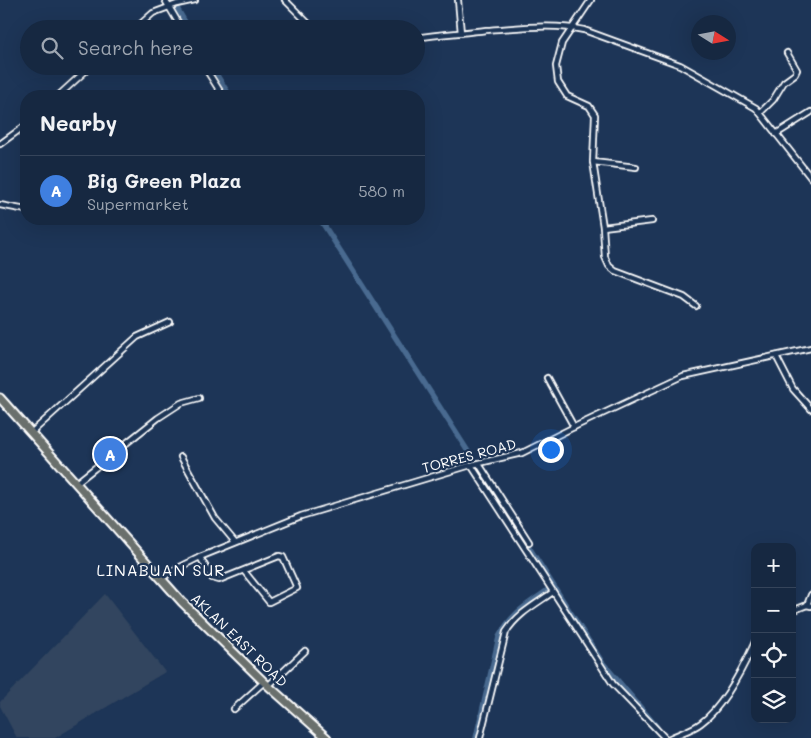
<!DOCTYPE html>
<html lang="en">
<head>
<meta charset="utf-8">
<style>
	:root { --surface:#162841; --page:#1f3048; --text:#f1f3f6; --muted:#9ea6b1; --line:#35445a; --accent:#95b2f1 }
	body { margin:0; font-family:Mali,sans-serif; background:var(--page); color:var(--text) }
	.controls { position:absolute; right:15px; bottom:15px; display:grid; overflow:hidden; border-radius:10px; box-shadow:0 5px 20px #0002 }
	.controls button { width:45px; height:45px; display:grid; place-items:center; padding:0; border:0; border-bottom:1px solid var(--line); background:var(--surface); color:var(--text); font:25px sans-serif }
	.compass { position:absolute; left:691px; top:15px; width:45px; height:45px; border-radius:50%; background:var(--surface); box-shadow:0 5px 20px #0002; rotate:101deg }
	.you { position:absolute; left:550px; top:449px; width:18px; height:18px; margin:-12px; border:4px solid #fff; border-radius:50%; background:#1a73e8; box-shadow:0 0 0 8px #1a73e833 }
	.badge { display:grid; place-items:center; width:32px; height:32px; border-radius:50%; background:var(--accent); color:#fff; font-size:16px; font-weight:700 }
	.pin { position:absolute; translate:-50% -50%; border:2px solid #fff; box-shadow:0 1px 5px #0006 }
	.list { margin:0; padding:0; list-style:none }
	h2 { display:flex; justify-content:space-between; align-items:center; height:65px; margin:0; padding:0 20px; font-size:21px }
	h2 small { font-size:16px; font-weight:400; color:var(--muted) }
	.list li { display:grid; grid-template-columns:32px 1fr auto; gap:15px; align-items:center; box-sizing:border-box; height:70px; padding:0 20px; border-top:1px solid var(--line) }
	.list b { display:block; font-size:19px; white-space:nowrap }
	.list p { margin:0; font-size:16px; white-space:nowrap; color:var(--muted) }
	.list em { font-size:16px; font-style:normal; color:var(--muted) }
	.icon { flex:none; width:28px; height:28px; fill:none; stroke:currentColor; stroke-width:2; stroke-linecap:round; stroke-linejoin:round }
	.map { position:relative; flex:none; width:811px; height:738px; overflow:hidden }
	.search { position:absolute; background:var(--surface); box-shadow:0 5px 20px #0002; left:20px; top:20px; width:405px; height:55px; display:flex; align-items:center; gap:12px; box-sizing:border-box; padding:0 18px; border-radius:28px; color:var(--muted); font-size:19px }
	.panel { position:absolute; background:var(--surface); box-shadow:0 5px 20px #0002; left:20px; top:90px; width:405px; height:135px; border-radius:20px }
	.map>svg:first-child { display:block }
</style>
</head>
<body>
<div class="map">
<svg width="811" height="738" viewBox="0 0 811 738">
	<rect width="100%" height="100%" fill="#1d3557"/>
	<filter id="ink" filterUnits="userSpaceOnUse"><feTurbulence type="fractalNoise" baseFrequency=".02" numOctaves="2"/><feDisplacementMap in="SourceGraphic" scale="10" xChannelSelector="R" yChannelSelector="G"/><feConvolveMatrix kernelMatrix="1 2 1 2 8 2 1 2 1" color-interpolation-filters="sRGB"/></filter>
	<g filter="url(#ink)">
		<polygon fill="#32455e" points="105,594 165,672 55,738 17,738 0,706 0,702"/>
		<g fill="none" stroke-linecap="round" stroke-linejoin="round">
			<g stroke="#496b90" stroke-width="5.5">
				<polyline points="172,0 189,29"/>
				<polyline points="211,66 230,96"/>
				<polyline points="320,219 602,662 657,727"/>
				<path d="M476,738l23,-101c12,-23 27,-32 49,-47"/>
			</g>
			<defs>
				<g id="street">
					<polyline points="165,0 182,29"/>
					<polyline points="285,0 314,29"/>
					<polyline points="458,0 461,33"/>
					<polyline points="591,0 562,43 556,66 558,82 567,96 589,106 595,115 593,162 603,227 605,257 609,266 615,271 684,297 696,306"/>
					<polyline points="135,29 153,13 177,4 195,0"/>
					<path d="M416,38c23,-4 47,-5 70,-8 32,-2 67,-7 98,0l96,35 76,43 55,70"/>
					<polyline points="204,66 223,96"/>
					<polyline points="58,96 91,66"/>
					<polyline points="760,113 773,100 784,82 795,74 797,70 787,53"/>
					<polyline points="776,134 811,112"/>
					<polyline points="0,144 26,125"/>
					<polyline points="593,162 636,167"/>
					<polyline points="0,205 26,210"/>
					<polyline points="603,227 652,221"/>
					<polyline points="776,356 793,389 811,409"/>
					<polyline points="547,378 574,427"/>
					<polyline points="31,433 137,337 170,322"/>
					<polyline points="181,457 215,518 235,542"/>
					<polyline points="479,464 529,542"/>
					<polyline points="471,465 613,684 665,738"/>
					<polyline points="76,483 158,418 181,403 199,398"/>
					<polyline points="200,557 212,578 219,580 279,556 283,557 297,588 269,602 244,571"/>
					<polyline points="161,579 176,569 200,557 301,516 471,465 522,453 574,427 683,376 811,348"/>
					<polyline points="811,595 807,605 811,606"/>
					<polyline points="792,611 807,605"/>
					<polyline points="268,686 305,651"/>
					<polyline points="234,709 264,682"/>
					<path d="M480,738l26,-106c11,-18 30,-28 47,-40"/>
					<path d="M670,738c10,-5 22,-8 31,-15 22,-16 43,-57 54,-81"/>
				</g>
				<polyline id="primary" points="0,398 182,602 264,682 327,738"/>
			</defs>
			<use href="#street" stroke="#fff" stroke-width="8"/>
			<use href="#primary" stroke="#fff" stroke-width="11"/>
			<use href="#street" stroke="#1d3557" stroke-width="4.5"/>
			<use href="#primary" stroke="#6a706d" stroke-width="7"/>
		</g>
	</g>
	<g text-anchor="middle" stroke-width="4.5" stroke-linejoin="round" paint-order="stroke">
		<g font-size="14" fill="#fff" stroke="#1d3557">
			<text transform="translate(469 456) rotate(-15)" y="5">TORRES ROAD</text>
			<text transform="translate(239 640) rotate(44)" y="5">AKLAN EAST ROAD</text>
		</g>
		<g font-size="16" letter-spacing="1" fill="#fff" stroke="#1d3557">
			<text x="161" y="576">LINABUAN SUR</text>
		</g>
	</g>
</svg>
<div class="controls">
<button>+</button>
<button>−</button>
<button><svg class="icon" aria-label="locate" viewBox="0 0 24 24"><circle cx="12" cy="12" r="6"/><path d="M12 2v4M12 18v4M2 12h4M18 12h4"/></svg></button>
<button><svg class="icon" aria-label="layers" viewBox="0 0 24 24"><path d="M12 4l9 5-9 5-9-5zM3 14l9 5 9-5"/></svg></button>
</div>
<svg class="compass" viewBox="-18 -18 36 36"><path d="M0-13l5 13h-10z" fill="#e53935"/><path d="M0 13l5-13h-10z" fill="#9ea6b1"/></svg>
<div class="you"></div>
<div class="pin badge" style="left:110px;top:454px;background:#3f7fe0">A</div>
<div class="search"><svg class="icon" aria-label="search" viewBox="0 0 24 24"><circle cx="10" cy="10" r="6"/><path d="M15 15l6 6"/></svg>Search here</div>
<section class="panel">
<h2>Nearby<small></small></h2>
<ul class="list">
<li><span class="badge" style="background:#3f7fe0">A</span><div><b>Big Green Plaza</b><p>Supermarket</p></div><em>580 m</em></li>
</ul>
</section>
</div>
</body>
</html>
